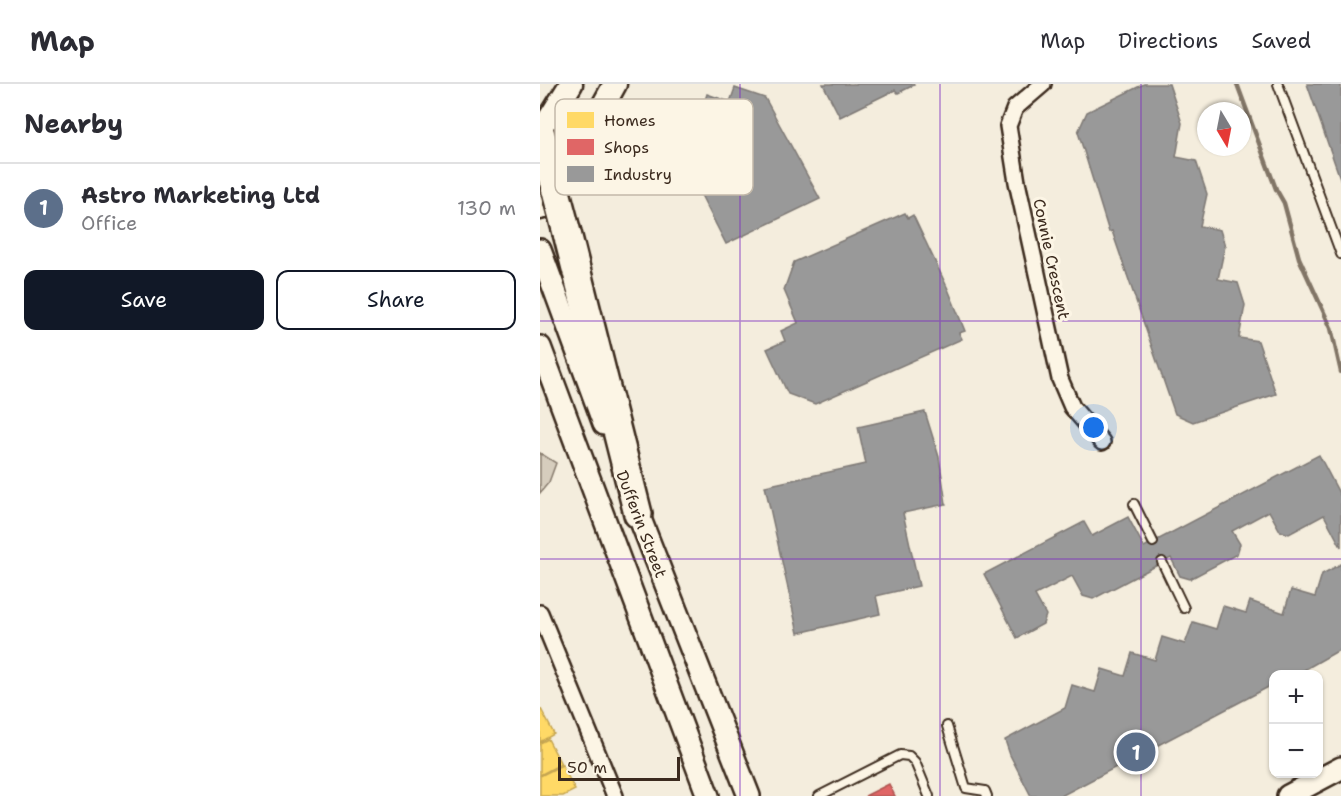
<!DOCTYPE html>
<html lang="en">
<head>
<meta charset="utf-8">
<style>
	:root { --surface:#fff; --page:#f2f2f3; --text:#2b2b33; --muted:#7c7c81; --line:#e1e1e2; --accent:#111827 }
	body { margin:0; font-family:"Shantell Sans",sans-serif; background:var(--page); color:var(--text) }
	.controls { position:absolute; right:18px; bottom:18px; display:grid; overflow:hidden; border-radius:12px; box-shadow:0 2px 4px #0004 }
	.controls button { width:54px; height:54px; display:grid; place-items:center; padding:0; border:0; border-bottom:2px solid var(--line); background:var(--surface); color:var(--text); font:30px sans-serif }
	.compass { position:absolute; left:657px; top:18px; width:54px; height:54px; border-radius:50%; background:var(--surface); box-shadow:0 2px 4px #0004; rotate:170deg }
	.scale { position:absolute; left:18px; bottom:15px; width:122px; box-sizing:border-box; padding-left:6px; border:3px solid #3b2a1e; border-top:0; font-size:16px; line-height:21px; white-space:nowrap; color:#3b2a1e; -webkit-text-stroke:4px #fcf5e5; paint-order:stroke }
	.you { position:absolute; left:554px; top:344px; width:21px; height:21px; margin:-15px; border:4px solid #fff; border-radius:50%; background:#1a73e8; box-shadow:0 0 0 9px #1a73e833 }
	.badge { display:grid; place-items:center; width:39px; height:39px; border-radius:50%; background:var(--accent); color:#fff; font-size:20px; font-weight:700 }
	.pin { position:absolute; translate:-50% -50%; border:3px solid #fff; box-shadow:0 2px 6px #0006 }
	.list { margin:0; padding:0; list-style:none }
	h2 { display:flex; justify-content:space-between; align-items:center; height:78px; margin:0; padding:0 24px; font-size:26px }
	h2 small { font-size:20px; font-weight:400; color:var(--muted) }
	.list li { display:grid; grid-template-columns:39px 1fr auto; gap:18px; align-items:center; box-sizing:border-box; height:90px; padding:0 24px; border-top:2px solid var(--line) }
	.list b { display:block; font-size:22px; white-space:nowrap }
	.list p { margin:0; font-size:20px; white-space:nowrap; color:var(--muted) }
	.list em { font-size:20px; font-style:normal; color:var(--muted) }
	.actions { display:flex; gap:12px; padding:18px 24px }
	.actions a { flex:1; padding:14px 0; border:2px solid var(--accent); border-radius:12px; text-align:center; font-size:21px; color:var(--accent) }
	.actions .main { background:var(--accent); color:#fff }
	.map { position:relative; flex:none; width:801px; height:712px; overflow:hidden }
	header { display:flex; align-items:center; gap:36px; box-sizing:border-box; height:84px; padding:0 30px; background:var(--surface); border-bottom:2px solid var(--line) }
	header strong { font-size:28px }
	nav { display:flex; gap:33px; margin-inline-start:auto; font-size:21px }
	main { display:flex }
	aside { flex:1; background:var(--surface) }
	.map>svg:first-child { display:block }
</style>
</head>
<body>
<header>
<strong>Map</strong>
<nav><a>Map</a><a>Directions</a><a>Saved</a></nav>
</header>
<main>
<aside>
<h2>Nearby<small></small></h2>
<ul class="list">
<li><span class="badge" style="background:#5c6f8a">1</span><div><b>Astro Marketing Ltd</b><p>Office</p></div><em>130 m</em></li>
</ul>
<div class="actions"><a class="main">Save</a><a>Share</a></div>
</aside>
<div class="map">
<svg width="801" height="712" viewBox="0 0 801 712">
	<rect width="100%" height="100%" fill="#f4eddd"/>
	<filter id="ink" filterUnits="userSpaceOnUse"><feTurbulence type="fractalNoise" baseFrequency=".0167" numOctaves="2"/><feDisplacementMap in="SourceGraphic" scale="12" xChannelSelector="R" yChannelSelector="G"/><feConvolveMatrix kernelMatrix="1 2 1 2 8 2 1 2 1" color-interpolation-filters="sRGB"/></filter>
	<g filter="url(#ink)">
		<polygon fill="#d6cdbd" stroke="#887c6e" stroke-width="1.5" points="0,369 16,379 9,398 0,409"/>
		<g fill="#ffd966" stroke="#c4a450" stroke-width="1.5">
			<polygon points="1,625 14,650 0,658 0,626"/>
			<polygon points="8,655 21,680 0,691 0,659"/>
			<polygon points="22,681 35,706 23,712 0,712 0,692"/>
		</g>
		<polygon fill="#e06666" stroke="#ae5450" stroke-width="1.5" points="349,700 355,712 325,712"/>
		<g fill="#999" stroke="#7d7874" stroke-width="1.5">
			<polygon points="283,0 373,0 374,1 358,9 355,6 300,33"/>
			<polygon points="604,0 629,0 642,39 636,73 656,77 667,110 660,142 680,146 685,162 678,195 698,199 705,221 699,254 718,257 736,310 653,338 635,330 572,147 569,148 538,48 547,28"/>
			<polygon points="767,0 801,0 801,97"/>
			<polygon points="195,4 225,14 280,115 186,160 155,99 161,95 148,69 167,10 190,18"/>
			<polygon points="365,129 368,134 373,131 408,205 425,247 419,249 422,255 275,320 248,310 227,265 245,257 241,247 258,239 244,206 254,178"/>
			<polygon points="385,328 399,373 406,420 363,429 379,502 336,512 340,530 258,549 225,402 326,380 318,343"/>
			<polygon points="779,371 801,413 801,463 784,431 749,450 740,447 729,427 692,447 700,460 697,470 650,495 640,492 631,474 553,515 543,512 532,492 495,511 506,531 503,540 477,554 444,490 544,438 552,452 588,433 604,463"/>
			<polygon points="801,480 801,565 764,586 750,590 734,590 734,600 719,608 521,712 491,712 470,671 465,656 525,624 532,601 555,608 562,585 585,592 592,569 615,576 622,553 645,560 653,538 676,545 683,522 706,529 710,517 744,529 751,506 775,513 782,490"/>
		</g>
		<g fill="none" stroke-linecap="round" stroke-linejoin="round">
			<polyline stroke="#817466" stroke-width="4.5" points="697,0 736,105 744,119 759,174 791,244 801,288"/>
			<defs>
				<g id="service">
					<polyline points="738,0 801,170"/>
					<polyline points="594,420 613,458"/>
					<polyline points="622,478 644,524"/>
					<polyline points="407,642 426,704 445,707 447,712"/>
					<polyline points="279,712 360,671 369,672 375,678 389,712"/>
				</g>
				<g id="minor">
					<polyline points="503,0 475,24 468,42 477,98 520,295 532,323 562,358"/>
					<polyline points="0,529 75,712"/>
				</g>
				<g id="secondary">
					<polyline points="0,166 64,340"/>
					<polyline points="0,263 168,712"/>
					<polyline points="93,417 209,712"/>
					<polyline points="748,712 801,684"/>
				</g>
				<g id="primary">
					<polyline points="0,50 31,0"/>
					<polyline points="0,124 38,67 75,0"/>
				</g>
				<polyline id="motorway" points="27,149 98,430"/>
			</defs>
			<use href="#service" stroke="#3b2a1e" stroke-width="12"/>
			<use href="#minor" stroke="#3b2a1e" stroke-width="20"/>
			<use href="#secondary" stroke="#3b2a1e" stroke-width="26"/>
			<use href="#primary" stroke="#3b2a1e" stroke-width="27"/>
			<use href="#motorway" stroke="#3b2a1e" stroke-width="32"/>
			<use href="#service" stroke="#fcf5e5" stroke-width="8"/>
			<use href="#minor" stroke="#fcf5e5" stroke-width="15"/>
			<use href="#secondary" stroke="#fcf5e5" stroke-width="21"/>
			<use href="#primary" stroke="#fcf5e5" stroke-width="22"/>
			<use href="#motorway" stroke="#fcf5e5" stroke-width="27"/>
			<defs>
				<polyline id="motorway-bridge" points="0,47 27,149"/>
			</defs>
			<use href="#motorway-bridge" stroke="#3b2a1e" stroke-width="32" stroke-linecap="butt"/>
			<use href="#motorway-bridge" stroke="#fcf5e5" stroke-width="27"/>
		</g>
	</g>
	<path fill="none" stroke="#7b2cbf" stroke-width="1.5" stroke-opacity="0.55" d="M200,0v712M400,0v712M601,0v712M0,237h801M0,475h801"/>
	<g text-anchor="middle" stroke-width="6" stroke-linejoin="round" paint-order="stroke">
		<g font-size="16" fill="#3b2a1e" stroke="#fcf5e5">
			<text transform="translate(512 175) rotate(78)" y="6">Connie Crescent</text>
			<text transform="translate(102 440) rotate(69)" y="6">Dufferin Street</text>
		</g>
	</g>
	<rect x="15" y="15" width="198" height="96" rx="9" fill="#fcf5e5" stroke="#c2b8a9" stroke-width="1.5"/>
	<rect x="27" y="28" width="27" height="16" fill="#ffd966"/>
	<rect x="27" y="55" width="27" height="16" fill="#e06666"/>
	<rect x="27" y="82" width="27" height="16" fill="#999"/>
	<g font-size="16" fill="#3b2a1e">
		<text x="64" y="42">Homes</text>
		<text x="64" y="69">Shops</text>
		<text x="64" y="96">Industry</text>
	</g>
</svg>
<div class="controls">
<button>+</button>
<button>−</button>
</div>
<svg class="compass" viewBox="-18 -18 36 36"><path d="M0-13l5 13h-10z" fill="#e53935"/><path d="M0 13l5-13h-10z" fill="#7c7c81"/></svg>
<div class="scale">50 m</div>
<div class="you"></div>
<div class="pin badge" style="left:596px;top:668px;background:#5c6f8a">1</div>
</div>
</main>
</body>
</html>
